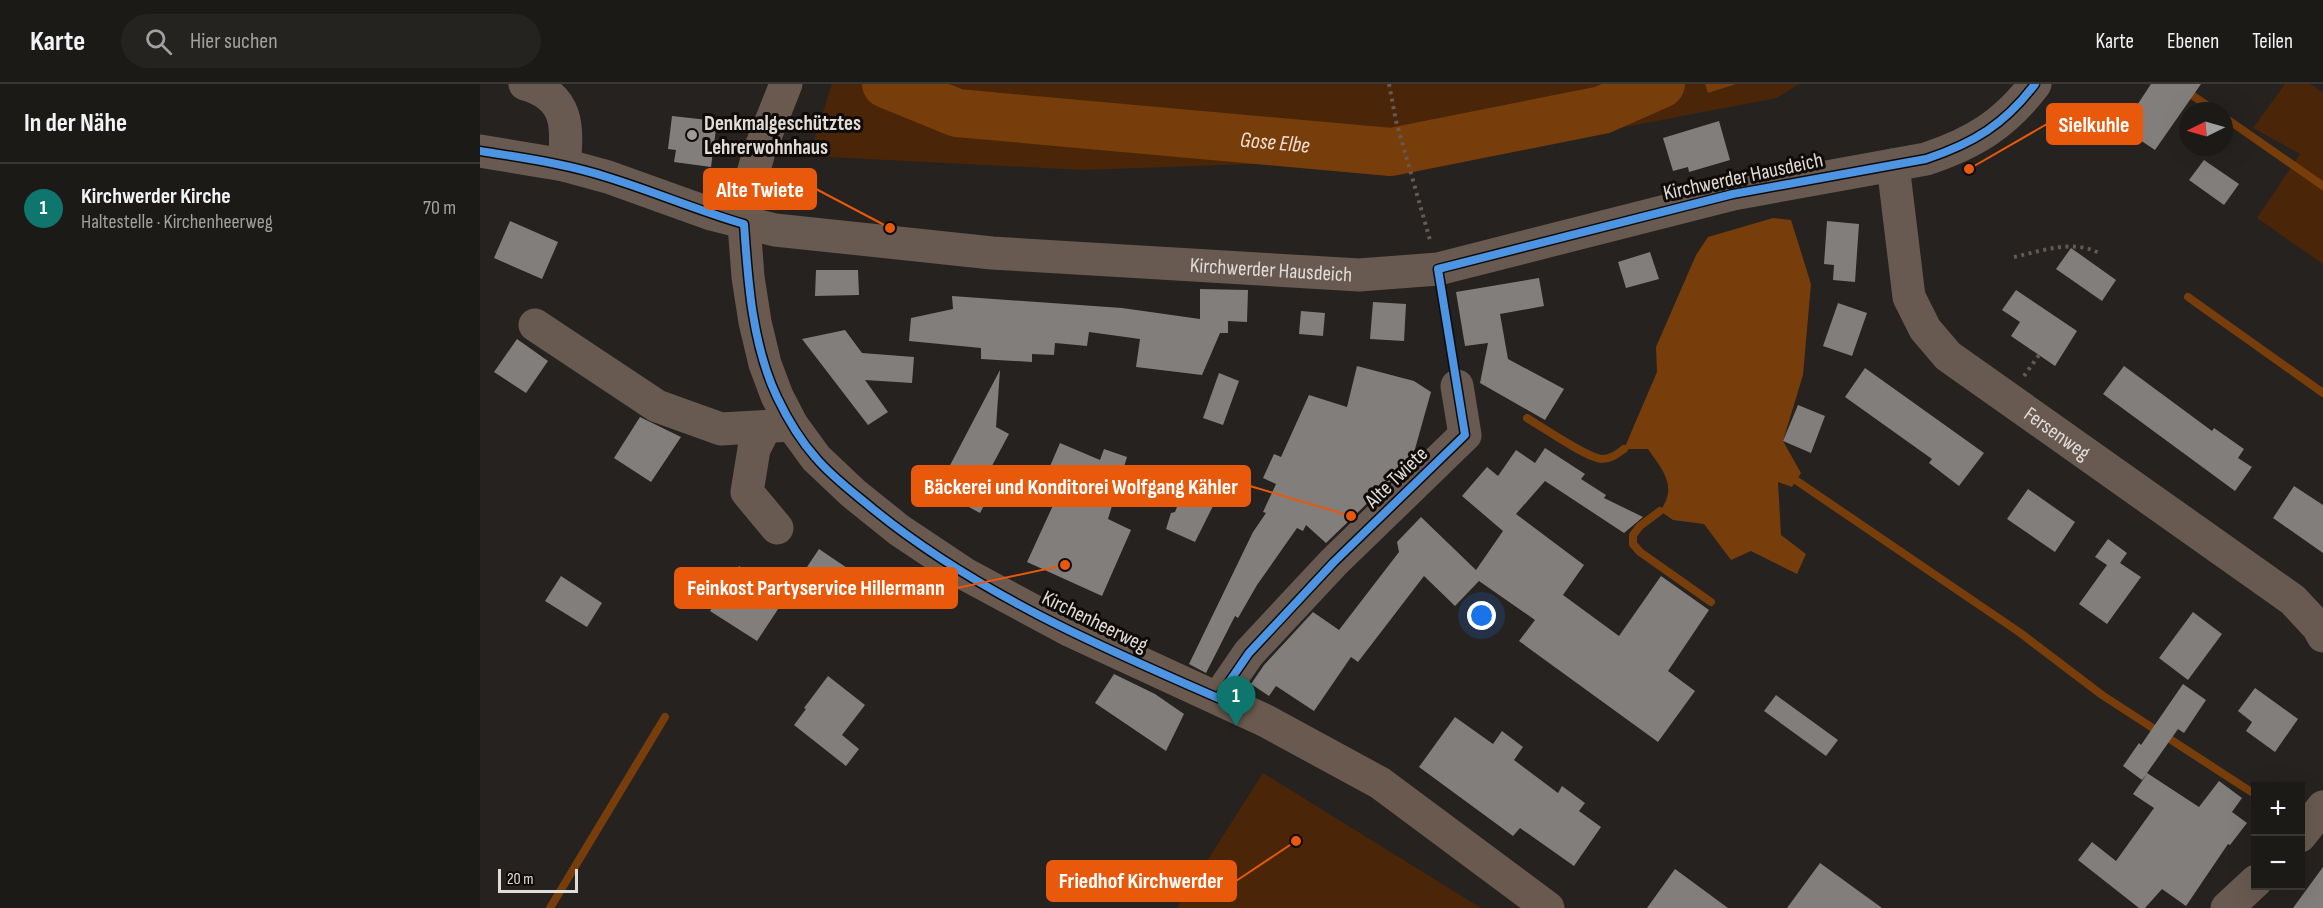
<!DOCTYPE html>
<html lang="de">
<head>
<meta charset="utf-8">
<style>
	:root { --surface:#1c1a17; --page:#252320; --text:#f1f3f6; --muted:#a0a1a1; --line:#3a3836; --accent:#0f766e }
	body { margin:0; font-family:"Sofia Sans Condensed",sans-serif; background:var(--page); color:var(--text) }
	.controls { position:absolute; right:18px; bottom:18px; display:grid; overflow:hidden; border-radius:0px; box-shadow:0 6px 24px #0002 }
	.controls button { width:54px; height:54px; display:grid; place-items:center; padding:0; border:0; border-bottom:2px solid var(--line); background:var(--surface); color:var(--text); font:30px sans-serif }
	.compass { position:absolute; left:1699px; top:18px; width:54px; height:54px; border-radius:50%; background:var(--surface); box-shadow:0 6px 24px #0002; rotate:265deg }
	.scale { position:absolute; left:18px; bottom:15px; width:80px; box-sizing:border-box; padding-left:6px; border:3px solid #e2dcd9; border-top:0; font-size:16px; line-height:21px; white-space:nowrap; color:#e2dcd9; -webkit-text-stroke:4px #0f0b09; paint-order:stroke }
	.you { position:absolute; left:1002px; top:532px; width:21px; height:21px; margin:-15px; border:4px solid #fff; border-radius:50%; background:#1a73e8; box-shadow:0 0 0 9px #1a73e833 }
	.badge { display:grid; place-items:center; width:39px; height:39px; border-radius:50%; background:var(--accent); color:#fff; font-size:20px; font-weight:700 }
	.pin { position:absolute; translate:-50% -50px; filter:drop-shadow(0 2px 3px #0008) }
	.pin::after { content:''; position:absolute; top:32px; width:21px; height:18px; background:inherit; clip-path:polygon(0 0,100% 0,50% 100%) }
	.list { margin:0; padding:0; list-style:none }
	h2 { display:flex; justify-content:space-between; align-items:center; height:78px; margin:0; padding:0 24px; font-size:26px }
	h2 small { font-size:20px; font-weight:400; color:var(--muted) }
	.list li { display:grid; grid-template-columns:39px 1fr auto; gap:18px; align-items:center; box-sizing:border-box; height:90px; padding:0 24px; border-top:2px solid var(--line) }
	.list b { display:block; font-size:22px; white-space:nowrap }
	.list p { margin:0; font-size:20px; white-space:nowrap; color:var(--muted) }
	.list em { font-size:20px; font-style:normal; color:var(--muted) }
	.icon { flex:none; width:33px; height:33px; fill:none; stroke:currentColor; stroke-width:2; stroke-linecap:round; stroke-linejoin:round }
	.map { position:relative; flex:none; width:1843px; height:824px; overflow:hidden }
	header { display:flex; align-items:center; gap:36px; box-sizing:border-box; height:84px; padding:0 30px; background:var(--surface); border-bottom:2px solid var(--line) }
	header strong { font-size:28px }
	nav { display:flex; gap:33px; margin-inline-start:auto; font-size:21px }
	.search { width:420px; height:54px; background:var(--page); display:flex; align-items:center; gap:15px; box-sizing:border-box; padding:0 21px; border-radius:33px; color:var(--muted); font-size:22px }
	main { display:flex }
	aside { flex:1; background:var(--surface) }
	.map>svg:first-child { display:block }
</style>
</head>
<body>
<header>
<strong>Karte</strong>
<div class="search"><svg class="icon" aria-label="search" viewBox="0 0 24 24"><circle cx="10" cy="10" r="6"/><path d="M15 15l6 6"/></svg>Hier suchen</div>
<nav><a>Karte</a><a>Ebenen</a><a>Teilen</a></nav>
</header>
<main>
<aside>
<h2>In der Nähe<small></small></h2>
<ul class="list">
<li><span class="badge">1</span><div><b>Kirchwerder Kirche</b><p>Haltestelle · Kirchenheerweg</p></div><em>70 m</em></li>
</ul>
</aside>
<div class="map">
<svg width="1843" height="824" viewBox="0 0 1843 824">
	<rect width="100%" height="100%" fill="#26221f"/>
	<g fill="#4b2507">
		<polygon points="352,0 1319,0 1297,14 993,72 602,86 329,72"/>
		<polygon points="1805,0 1830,0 1843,9 1843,180 1777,134 1820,70 1773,44"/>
		<polygon points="783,689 1001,824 697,824"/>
	</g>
	<g fill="#773d0b">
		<polygon points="1225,0 1256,0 1228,9"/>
		<path d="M1293,134l18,2 20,64 -8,91 -20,66 18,32 -9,14 -14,-5 3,53 25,19 -9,20 -46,-23 -20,9 -27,-36 -31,-4 -13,-9c18,-25 3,-40 -12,-62h-24l33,-77 -1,-25 40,-92 12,-18z"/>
	</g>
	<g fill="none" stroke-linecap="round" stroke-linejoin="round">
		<g stroke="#773d0b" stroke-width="8">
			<polyline points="1696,0 1735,27"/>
			<polyline points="1744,33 1843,102"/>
			<polyline points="1708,213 1843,309"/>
			<path d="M1047,334c15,9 60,40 75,41 9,0 15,-5 22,-10"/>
			<polyline points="1317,397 1539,548 1622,611 1776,711"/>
			<polyline points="1180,427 1160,442 1153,451 1153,460 1160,468 1231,518"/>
			<polyline points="70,824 185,633"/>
		</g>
		<path stroke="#773d0b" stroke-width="48" id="s1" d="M406,0l71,29 434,39 211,-42 59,-26"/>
	</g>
	<g fill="#827e7c">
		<polygon points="1671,0 1721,0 1675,66 1642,44"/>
		<polygon points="192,32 237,37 231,83 194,78 196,66 188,65"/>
		<polygon points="1239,37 1250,76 1209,88 1208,83 1193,87 1183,54"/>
		<polygon points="1724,76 1759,100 1744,121 1709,96"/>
		<polygon points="30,137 78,158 62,195 14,174"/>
		<polygon points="1347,137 1379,140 1375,198 1353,196 1354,181 1344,180"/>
		<polygon points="1591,164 1636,196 1622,217 1576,185"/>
		<polygon points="1170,168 1179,195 1146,204 1138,178"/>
		<polygon points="336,186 378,186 379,211 335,212"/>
		<polygon points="1059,194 1064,222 1020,230 1028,275 1084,305 1065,336 1000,299 1008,259 985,262 976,208"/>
		<polygon points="720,205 768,206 767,238 748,237 748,249 740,249 722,291 656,283 660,255 609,248 607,262 575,259 574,271 552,270 552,278 501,275 501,264 429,257 431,234 473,225 472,212 642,224 720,235"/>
		<polygon points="1536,206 1597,247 1575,282 1531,252 1540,238 1522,226"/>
		<polygon points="893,218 926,220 924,257 890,255"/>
		<polygon points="1358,219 1387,229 1372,272 1343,262"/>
		<polygon points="821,227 845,229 843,252 819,250"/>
		<polygon points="365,246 382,269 434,273 432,299 385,296 408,328 388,341 322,255"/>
		<polygon points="37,255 68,277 46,309 14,288"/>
		<polygon points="877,282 934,297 951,308 935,365 926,382 846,459 826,441 823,447 817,444 777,501 758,534 755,532 726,589 709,580 773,448 786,429 783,428 796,400 783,394 794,370 801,373 829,311 867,323"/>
		<polygon points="1644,282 1732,347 1734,344 1764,365 1758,374 1772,383 1755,407 1623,310"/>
		<polygon points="1385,284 1504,369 1479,402 1449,379 1452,375 1365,313"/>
		<polygon points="520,286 516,343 529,350 506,393 516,399 500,429 457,406"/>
		<polygon points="739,289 759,297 743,341 723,334"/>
		<polygon points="1318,321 1345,332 1331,369 1303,357"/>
		<polygon points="160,333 201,353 171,398 134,374"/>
		<polygon points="580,359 620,376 624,365 647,373 628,435 651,446 622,512 547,478 581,404 564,396"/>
		<polygon points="1065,364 1105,390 1101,395 1126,411 1124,414 1163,433 1144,449 1065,397 1036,430 1104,481 1083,511 1139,552 1181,492 1229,526 1188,587 1215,607 1178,658 1039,557 1055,536 999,497 975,522 944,492 878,578 871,573 834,627 796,602 789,612 771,600 784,581 833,528 859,546 919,468 917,458 941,433 996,486 1023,447 982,412 1007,383 1018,392 1036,366 1055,379"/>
		<polygon points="705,402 737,414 715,458 686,445 691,429 695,428"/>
		<polygon points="1814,402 1843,421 1843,469 1793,434"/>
		<polygon points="1548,405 1595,438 1575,468 1527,435"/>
		<polygon points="1628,455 1647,469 1640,479 1661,493 1627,540 1599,520 1627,481 1615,473"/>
		<polygon points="339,465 376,490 357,517 321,492"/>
		<polygon points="259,482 306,513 277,557 230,527"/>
		<polygon points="81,492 122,519 107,543 65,517"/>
		<polygon points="1713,528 1742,550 1708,596 1679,574"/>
		<polygon points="634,590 675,610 704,630 686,667 615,619"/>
		<polygon points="348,592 385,621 362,651 379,665 366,682 314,641 326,625 324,624"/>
		<polygon points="1703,600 1726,616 1704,649 1698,645 1667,689 1719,723 1739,697 1762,714 1752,728 1767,739 1750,761 1748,760 1706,822 1682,805 1665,824 1659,824 1598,776 1612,758 1636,777 1674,724 1653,710 1667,690 1662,696 1643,682 1659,659 1661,661"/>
		<polygon points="1775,604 1818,635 1795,668 1766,647 1772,638 1758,627"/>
		<polygon points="1296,611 1358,656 1346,672 1284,627"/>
		<polygon points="975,633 1013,660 1022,647 1043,663 1034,676 1078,709 1082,702 1105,719 1099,727 1121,743 1094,782 1040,744 1033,752 939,683"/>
		<polygon points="1340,779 1402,824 1307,824"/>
		<polygon points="1843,783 1843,824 1813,824"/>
		<polygon points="1195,785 1248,824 1167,824"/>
	</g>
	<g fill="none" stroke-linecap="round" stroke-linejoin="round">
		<g stroke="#635a54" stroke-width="4" stroke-dasharray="3 4.5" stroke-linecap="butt">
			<polyline points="909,0 916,37 950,156"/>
			<path d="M1534,173c28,-6 58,-18 85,-4"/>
			<polyline points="963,213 972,274"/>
			<polyline points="1544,292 1559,271"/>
		</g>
		<g stroke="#685a50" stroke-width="33">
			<path d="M45,0c44,12 43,43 39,81"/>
			<path id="s2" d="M0,67l84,14 44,12 103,37 64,16 217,23 367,22 79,-6 295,-75 193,-35c48,-16 79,-35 109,-75"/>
			<path id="s3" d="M1413,81l16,132 16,32 23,27 345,244 25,27 5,9"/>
			<polyline points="55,241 177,322 241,345 312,341"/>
			<polyline points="285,343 274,365 267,408 297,444"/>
			<polyline points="738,614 769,569 854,478 985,351 977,302"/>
			<polyline points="1820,752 1843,723"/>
			<polyline points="1747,824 1776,797"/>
		</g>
		<polyline stroke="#6a594e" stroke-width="33" points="306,0 279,68 270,100 264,140 268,193 275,238 285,280 297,312 312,341 336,374 373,409 419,446 485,490 589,546 786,637 900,699 1068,824"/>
		<defs>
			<path id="cycleway" d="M0,67c44,7 88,13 130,27 45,14 89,33 134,46 4,58 8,120 33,173 10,21 23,43 39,61 16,19 38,35 57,51 102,83 225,137 345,189l31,-45 85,-91 131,-127 -27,-166 295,-75 193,-35c48,-16 79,-35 109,-75"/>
		</defs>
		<use href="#cycleway" stroke="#0f0b09" stroke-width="11"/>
		<use href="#cycleway" stroke="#4d94e3" stroke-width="8"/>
	</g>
	<circle fill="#a09b98" stroke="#0f0b09" stroke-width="2" cx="212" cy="51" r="6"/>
	<g text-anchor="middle" stroke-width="6" stroke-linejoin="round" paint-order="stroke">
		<g font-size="21" font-weight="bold" fill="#e2dcd9" stroke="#0f0b09" text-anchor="start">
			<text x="224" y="46">Denkmalgeschütztes<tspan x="224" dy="24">Lehrerwohnhaus</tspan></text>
		</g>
		<g font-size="21" fill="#e2dcd9" stroke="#0f0b09">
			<text transform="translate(1263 92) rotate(-12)" y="7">Kirchwerder Hausdeich</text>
			<text dy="7" stroke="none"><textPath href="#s2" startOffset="804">Kirchwerder Hausdeich</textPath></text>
			<text dy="7" stroke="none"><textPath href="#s3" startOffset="338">Fersenweg</textPath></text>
			<text transform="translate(916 393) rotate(-44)" y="7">Alte Twiete</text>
			<text transform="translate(615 537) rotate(26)" y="7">Kirchenheerweg</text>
		</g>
		<g font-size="22" font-style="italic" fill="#f2ded2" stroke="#0f0b09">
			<text dy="8" stroke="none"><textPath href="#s1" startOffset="396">Gose Elbe</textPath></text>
		</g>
	</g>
	<path fill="none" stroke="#e8590c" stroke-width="2" d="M1489 85L1567 40M410 144L336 105M871 432L770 402M585 481L477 504M816 757L756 797"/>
	<g fill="#e8590c" stroke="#0f0b09" stroke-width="2">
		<circle cx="1489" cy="85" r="6"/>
		<circle cx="410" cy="144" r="6"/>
		<circle cx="871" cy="432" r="6"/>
		<circle cx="585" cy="481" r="6"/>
		<circle cx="816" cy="757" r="6"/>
	</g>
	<g fill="#e8590c" stroke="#e8590c" stroke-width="2">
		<rect x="1567" y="20" width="95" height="40" rx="6"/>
		<rect x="224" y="85" width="112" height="40" rx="6"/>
		<rect x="432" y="382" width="338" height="40" rx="6"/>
		<rect x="195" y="484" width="282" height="40" rx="6"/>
		<rect x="567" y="777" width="189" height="40" rx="6"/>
	</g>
	<g font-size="22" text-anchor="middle" font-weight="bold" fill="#fff">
		<text x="1614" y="48">Sielkuhle</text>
		<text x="280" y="113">Alte Twiete</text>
		<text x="601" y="410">Bäckerei und Konditorei Wolfgang Kähler</text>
		<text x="336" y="511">Feinkost Partyservice Hillermann</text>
		<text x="661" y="804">Friedhof Kirchwerder</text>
	</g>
</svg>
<div class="controls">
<button>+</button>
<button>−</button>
</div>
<svg class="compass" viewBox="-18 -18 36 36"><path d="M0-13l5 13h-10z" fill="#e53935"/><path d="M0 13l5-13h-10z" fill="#a0a1a1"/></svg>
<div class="scale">20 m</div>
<div class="you"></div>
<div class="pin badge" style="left:756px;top:642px">1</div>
</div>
</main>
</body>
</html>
